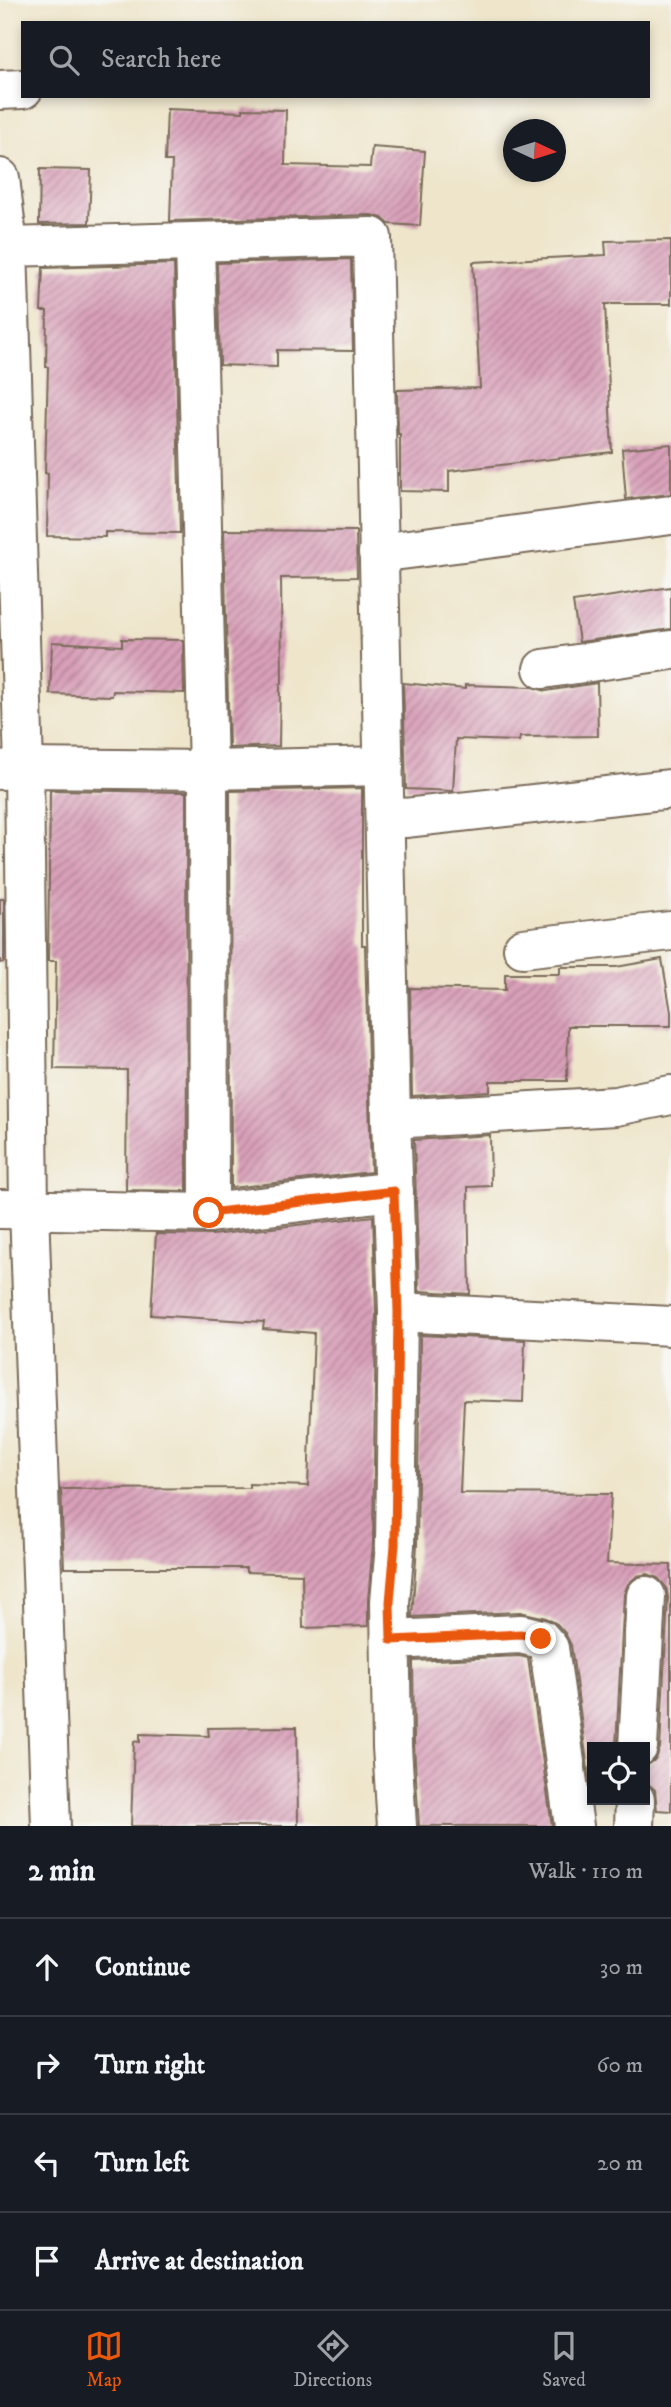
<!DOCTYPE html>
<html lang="en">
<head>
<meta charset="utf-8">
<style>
	:root { --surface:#171b24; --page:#20242c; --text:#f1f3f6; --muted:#9ea1a6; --line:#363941; --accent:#ea580c }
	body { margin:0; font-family:"IM FELL DW Pica",serif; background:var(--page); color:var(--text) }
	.controls { position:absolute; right:21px; bottom:21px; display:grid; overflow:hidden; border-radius:0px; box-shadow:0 4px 10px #0003 }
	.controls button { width:63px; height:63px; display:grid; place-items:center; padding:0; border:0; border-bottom:2px solid var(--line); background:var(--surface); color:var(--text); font:35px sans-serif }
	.compass { position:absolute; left:503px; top:119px; width:63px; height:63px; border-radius:50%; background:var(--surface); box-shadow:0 4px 10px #0003; rotate:94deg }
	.stop { position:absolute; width:21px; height:21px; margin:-16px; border:5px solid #ea580c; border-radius:50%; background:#fff }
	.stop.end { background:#ea580c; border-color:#fff; box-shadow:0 2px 7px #0008 }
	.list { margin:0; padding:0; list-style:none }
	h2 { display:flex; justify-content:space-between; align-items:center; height:91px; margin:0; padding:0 28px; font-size:30px }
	h2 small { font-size:23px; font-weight:400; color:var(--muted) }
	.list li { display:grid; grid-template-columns:46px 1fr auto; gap:21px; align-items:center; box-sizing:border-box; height:98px; padding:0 28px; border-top:2px solid var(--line) }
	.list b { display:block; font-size:26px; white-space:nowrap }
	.list em { font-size:23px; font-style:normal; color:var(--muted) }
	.icon { flex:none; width:38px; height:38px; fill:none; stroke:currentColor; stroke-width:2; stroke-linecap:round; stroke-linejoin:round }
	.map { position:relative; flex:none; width:671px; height:1826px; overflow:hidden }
	.search { position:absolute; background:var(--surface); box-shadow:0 4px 10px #0003; left:21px; right:21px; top:21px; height:77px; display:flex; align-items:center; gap:18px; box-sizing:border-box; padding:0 24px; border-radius:0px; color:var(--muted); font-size:26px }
	.sheet { height:483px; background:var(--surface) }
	nav { display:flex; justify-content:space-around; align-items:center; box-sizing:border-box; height:98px; border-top:2px solid var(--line); background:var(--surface); font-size:19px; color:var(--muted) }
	nav a { display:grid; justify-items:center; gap:4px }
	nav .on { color:var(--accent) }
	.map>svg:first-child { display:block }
</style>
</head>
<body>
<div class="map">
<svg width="671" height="1826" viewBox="0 0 671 1826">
	<defs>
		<pattern id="building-hatch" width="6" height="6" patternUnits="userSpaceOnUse" patternTransform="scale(1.75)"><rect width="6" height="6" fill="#d9a0b9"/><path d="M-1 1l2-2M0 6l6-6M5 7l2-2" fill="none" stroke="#b18396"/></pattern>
	</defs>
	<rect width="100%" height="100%" fill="#f6f6f2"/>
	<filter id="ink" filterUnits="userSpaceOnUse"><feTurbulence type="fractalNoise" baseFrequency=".0143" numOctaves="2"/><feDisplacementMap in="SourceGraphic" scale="14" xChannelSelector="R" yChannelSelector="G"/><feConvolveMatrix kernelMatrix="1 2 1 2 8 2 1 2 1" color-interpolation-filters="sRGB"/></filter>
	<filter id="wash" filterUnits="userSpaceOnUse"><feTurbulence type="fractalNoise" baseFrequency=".00686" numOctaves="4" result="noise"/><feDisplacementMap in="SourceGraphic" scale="28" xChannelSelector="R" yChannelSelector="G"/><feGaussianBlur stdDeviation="1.57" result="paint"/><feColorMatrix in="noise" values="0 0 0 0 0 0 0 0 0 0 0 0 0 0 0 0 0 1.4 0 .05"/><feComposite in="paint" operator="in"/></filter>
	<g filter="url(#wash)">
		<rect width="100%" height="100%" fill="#eee5ca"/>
		<g id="blocks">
			<g fill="url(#building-hatch)">
				<polygon points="167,109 243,112 243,109 286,110 285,165 370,167 372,147 425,151 420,226 389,224 382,218 371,215 170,221 172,161 165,161"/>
				<polygon points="40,169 91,170 89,223 39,224"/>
				<polygon points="671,240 671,304 605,304 612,452 449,471 449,492 400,491 400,434 398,434 397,390 480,388 473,262 606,255 605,241"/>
				<polygon points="351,259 353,351 277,350 277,367 220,365 217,263"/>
				<polygon points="174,264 180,533 105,532 105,537 47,536 48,474 45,473 48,367 46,367 47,311 41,311 43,268"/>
				<polygon points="671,444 671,494 626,499 622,449"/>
				<polygon points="224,530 356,531 357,577 281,578 282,684 280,684 279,746 229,748"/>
				<polygon points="671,587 671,629 579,642 573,602"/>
				<polygon points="122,639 183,640 184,693 113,691 112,696 50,694 52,642 122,646"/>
				<polygon points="403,683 465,689 465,685 532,687 546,691 597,683 598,736 520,737 519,741 456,739 453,791 406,789"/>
				<polygon points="362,788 362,945 365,945 371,1172 231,1188 230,791"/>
				<polygon points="50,790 186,792 187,1191 126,1190 127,1070 54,1069 56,961 48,961"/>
				<polygon points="0,899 4,899 4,962 0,963"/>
				<polygon points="662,959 671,1012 671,1026 568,1026 567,1081 490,1081 490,1091 412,1096 410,988 505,990 505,974 560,974 560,967 616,967"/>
				<polygon points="490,1135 491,1186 468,1187 470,1294 419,1291 414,1140"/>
				<polygon points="373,1216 376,1312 373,1544 368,1600 368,1626 303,1628 302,1574 246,1572 246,1568 64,1568 61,1489 249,1488 249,1484 308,1486 314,1333 263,1329 264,1322 151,1315 156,1234 212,1235"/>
				<polygon points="420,1335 525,1340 523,1402 464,1400 460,1493 611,1494 607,1563 671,1565 671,1811 657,1810 655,1790 645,1781 645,1767 656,1759 660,1748 668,1597 666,1587 658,1578 648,1574 637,1576 628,1584 624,1594 616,1747 592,1747 592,1799 571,1645 565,1633 557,1624 546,1618 520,1612 412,1617 417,1545"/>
				<polygon points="519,1656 528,1658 552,1826 419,1826 414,1746 413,1661"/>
				<polygon points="297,1727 298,1826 131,1826 134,1741 140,1742 140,1734 209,1736 208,1728"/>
			</g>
		</g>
	</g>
	<g filter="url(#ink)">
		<use href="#blocks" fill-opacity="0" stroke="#7a6b5a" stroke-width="2"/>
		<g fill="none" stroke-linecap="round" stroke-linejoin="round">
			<defs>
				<g id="street">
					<polyline points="0,90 23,89"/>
					<polyline points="0,178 8,247 24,768 29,1209 51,1826"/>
					<polyline points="195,242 208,770 209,1213"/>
					<polyline points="8,247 372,237 391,1119 398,1312 395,1545 390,1602 392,1747 397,1826"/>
					<polyline points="378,553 671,515"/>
					<polyline points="543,669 671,650"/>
					<polyline points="0,770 24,768 208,770 384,766"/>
					<polyline points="385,816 405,818 671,789"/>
					<polyline points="523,948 671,931"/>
					<polyline points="391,1119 616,1106 671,1095"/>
					<polyline points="0,1209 209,1213 394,1191"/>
					<polyline points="398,1312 671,1326"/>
					<polyline points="391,1640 521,1634 541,1639 549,1648 574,1826"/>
					<polyline points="638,1747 646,1596"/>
					<polyline points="634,1826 635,1800"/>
				</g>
			</defs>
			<use href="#street" stroke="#7a6b5a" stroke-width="42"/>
			<use href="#street" stroke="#fff" stroke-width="38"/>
		</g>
	</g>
	<g fill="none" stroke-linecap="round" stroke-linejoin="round" filter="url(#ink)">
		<polyline stroke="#ea580c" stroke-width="9" points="209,1213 394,1191 398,1312 395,1545 390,1602 391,1640 521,1634 541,1639"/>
	</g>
</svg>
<div class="controls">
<button><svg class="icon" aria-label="locate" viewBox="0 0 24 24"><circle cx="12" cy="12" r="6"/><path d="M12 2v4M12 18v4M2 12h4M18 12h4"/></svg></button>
</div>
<svg class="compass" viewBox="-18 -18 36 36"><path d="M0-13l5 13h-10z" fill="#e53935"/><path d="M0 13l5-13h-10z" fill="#9ea1a6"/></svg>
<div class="stop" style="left:209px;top:1213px"></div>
<div class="stop end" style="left:541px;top:1639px"></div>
<div class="search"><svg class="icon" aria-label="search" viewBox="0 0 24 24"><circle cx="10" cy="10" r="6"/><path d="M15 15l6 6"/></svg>Search here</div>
</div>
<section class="sheet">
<h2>2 min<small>Walk · 110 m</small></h2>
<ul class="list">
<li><svg class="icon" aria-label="ahead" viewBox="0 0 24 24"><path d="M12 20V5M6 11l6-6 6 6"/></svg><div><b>Continue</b></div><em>30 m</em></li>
<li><svg class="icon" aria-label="right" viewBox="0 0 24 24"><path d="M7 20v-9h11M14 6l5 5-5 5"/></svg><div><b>Turn right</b></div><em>60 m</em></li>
<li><svg class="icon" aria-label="left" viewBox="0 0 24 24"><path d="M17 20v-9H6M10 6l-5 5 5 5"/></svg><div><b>Turn left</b></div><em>20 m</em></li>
<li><svg class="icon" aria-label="arrive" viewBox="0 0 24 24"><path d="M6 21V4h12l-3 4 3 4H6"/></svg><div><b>Arrive at destination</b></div></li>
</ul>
</section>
<nav>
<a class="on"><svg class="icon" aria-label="map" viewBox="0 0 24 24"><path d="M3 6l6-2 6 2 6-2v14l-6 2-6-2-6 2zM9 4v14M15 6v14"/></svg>Map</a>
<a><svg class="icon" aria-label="directions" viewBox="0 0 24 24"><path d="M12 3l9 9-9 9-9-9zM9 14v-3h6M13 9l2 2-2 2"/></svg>Directions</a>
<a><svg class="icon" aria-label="saved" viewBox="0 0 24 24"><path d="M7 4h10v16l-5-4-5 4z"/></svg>Saved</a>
</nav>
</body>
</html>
